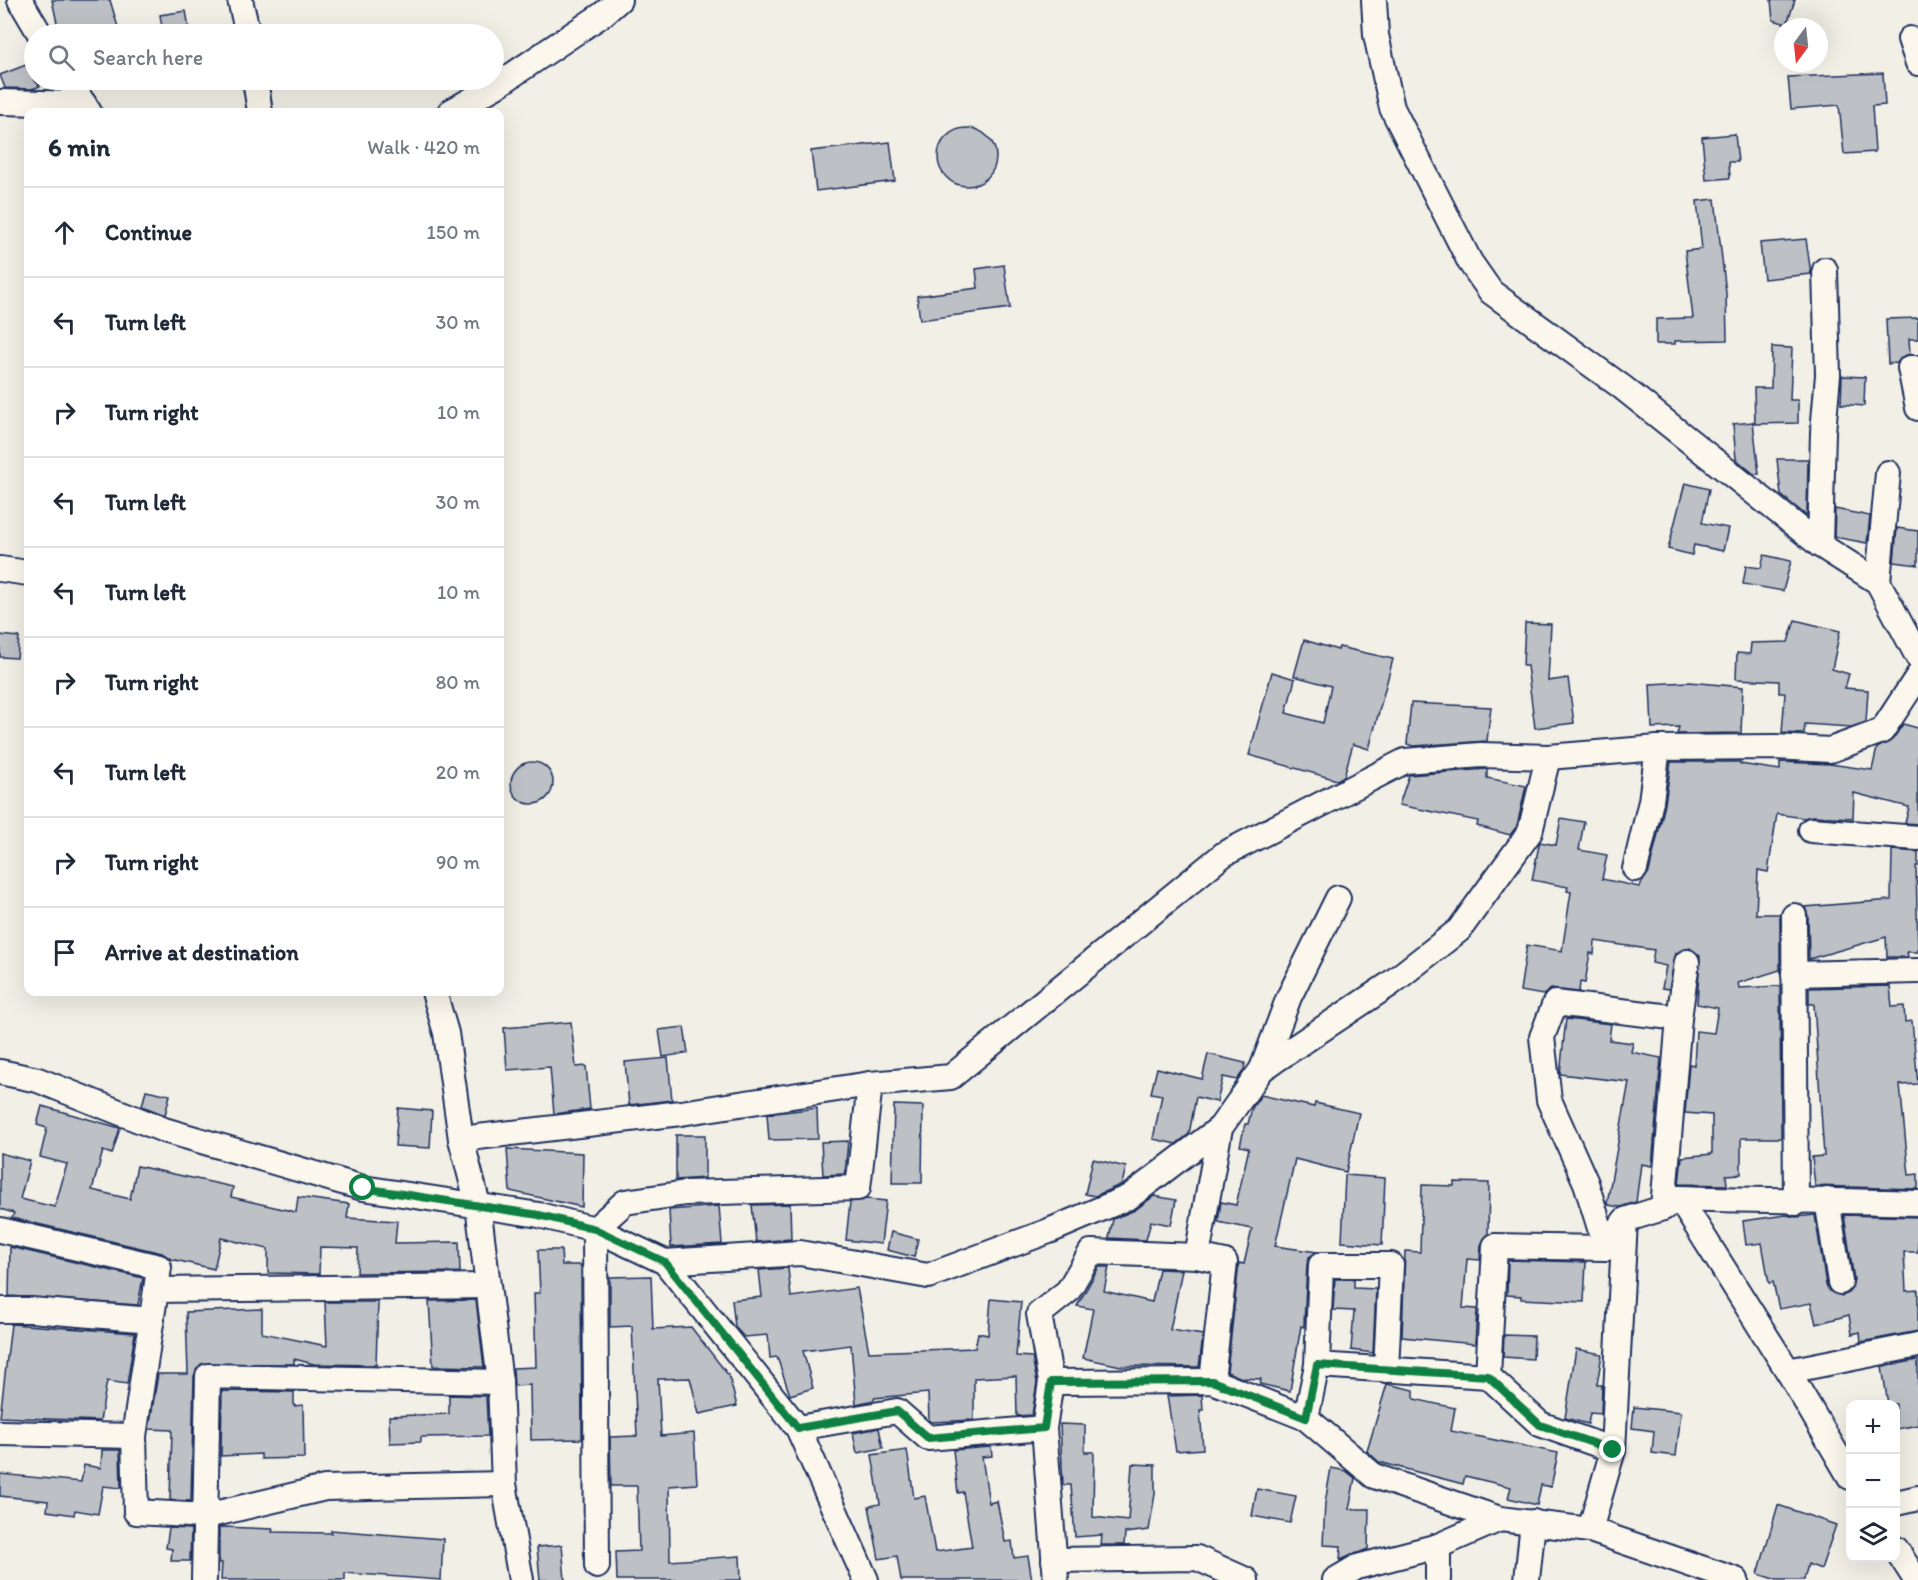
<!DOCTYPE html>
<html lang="en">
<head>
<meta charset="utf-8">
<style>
	:root { --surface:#fff; --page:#f2f2f3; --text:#1f2937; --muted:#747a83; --line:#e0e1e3 }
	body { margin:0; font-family:Itim,sans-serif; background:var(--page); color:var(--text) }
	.controls { position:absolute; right:18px; bottom:18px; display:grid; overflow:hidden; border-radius:12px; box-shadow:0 6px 24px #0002 }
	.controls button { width:54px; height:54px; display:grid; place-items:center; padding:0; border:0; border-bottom:2px solid var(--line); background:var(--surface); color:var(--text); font:30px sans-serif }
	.compass { position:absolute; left:1774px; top:18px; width:54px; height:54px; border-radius:50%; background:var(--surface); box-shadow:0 6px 24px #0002; rotate:195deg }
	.stop { position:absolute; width:18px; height:18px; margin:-14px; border:4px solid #0b8043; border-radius:50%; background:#fff }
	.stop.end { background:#0b8043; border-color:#fff; box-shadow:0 2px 6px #0008 }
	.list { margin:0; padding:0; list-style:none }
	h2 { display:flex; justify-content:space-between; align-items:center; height:78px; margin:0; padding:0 24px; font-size:26px }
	h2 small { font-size:20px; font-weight:400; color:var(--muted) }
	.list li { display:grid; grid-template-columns:39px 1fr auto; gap:18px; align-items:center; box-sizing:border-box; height:90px; padding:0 24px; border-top:2px solid var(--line) }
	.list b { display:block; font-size:22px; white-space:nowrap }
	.list em { font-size:20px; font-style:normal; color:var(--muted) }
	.icon { flex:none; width:33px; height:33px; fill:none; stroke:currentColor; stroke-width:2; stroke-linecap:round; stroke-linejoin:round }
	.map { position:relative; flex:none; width:1918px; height:1580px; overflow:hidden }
	.search { position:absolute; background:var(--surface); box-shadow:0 6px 24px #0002; left:24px; top:24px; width:480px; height:66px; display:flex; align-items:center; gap:15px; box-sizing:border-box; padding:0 21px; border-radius:33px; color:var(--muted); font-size:22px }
	.panel { position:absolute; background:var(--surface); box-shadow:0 6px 24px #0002; left:24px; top:108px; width:480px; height:888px; border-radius:12px }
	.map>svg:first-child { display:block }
</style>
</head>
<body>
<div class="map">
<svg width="1918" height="1580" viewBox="0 0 1918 1580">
	<rect width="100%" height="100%" fill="#f2efe6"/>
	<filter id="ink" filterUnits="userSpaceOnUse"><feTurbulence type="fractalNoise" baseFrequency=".0167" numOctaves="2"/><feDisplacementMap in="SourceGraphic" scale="12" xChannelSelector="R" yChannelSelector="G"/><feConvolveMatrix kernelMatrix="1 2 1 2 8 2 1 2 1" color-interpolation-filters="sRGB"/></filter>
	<g filter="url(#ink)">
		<g fill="#bdc0c4" stroke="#1b2f5e" stroke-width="1.5">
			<polygon points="52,0 110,0 120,34 75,34 73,28 59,32"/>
			<polygon points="1771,0 1795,0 1787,24 1773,20"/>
			<polygon points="186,11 190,34 163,34 160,15"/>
			<polygon points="31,63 34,80 40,86 32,89 5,88 0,75"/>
			<polygon points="1883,73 1885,105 1872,106 1875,152 1844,154 1839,105 1791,109 1788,77"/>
			<circle cx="967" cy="157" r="29"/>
			<polygon points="1735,134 1738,162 1729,162 1730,178 1706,180 1702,137"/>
			<polygon points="890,142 895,181 816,191 811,151"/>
			<polygon points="1715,199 1726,293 1727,340 1675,341 1675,344 1656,344 1656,319 1693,318 1685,251 1702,249 1697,201"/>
			<polygon points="1806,239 1811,274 1764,279 1760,243"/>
			<polygon points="1004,265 1010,308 920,320 917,296 978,288 976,269"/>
			<polygon points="1918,318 1918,339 1909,339 1910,354 1902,357 1897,363 1888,364 1886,319"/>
			<polygon points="1772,347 1792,348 1790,400 1798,400 1798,423 1755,424 1754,388 1771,388"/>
			<polygon points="1842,376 1865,377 1864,406 1841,404"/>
			<polygon points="1753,422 1759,474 1754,474 1736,459 1733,424"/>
			<polygon points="1777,459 1808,459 1807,516 1781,495"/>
			<polygon points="1685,483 1709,489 1702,523 1728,528 1723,551 1694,545 1692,555 1668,549"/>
			<polygon points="1835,509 1870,516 1867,543 1834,537"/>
			<polygon points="1897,528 1918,531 1918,565 1894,562"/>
			<polygon points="1764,555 1791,561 1783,591 1743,584 1746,566 1761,568"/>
			<polygon points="1795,620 1840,631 1832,669 1849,674 1845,688 1868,690 1866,722 1851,727 1805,724 1804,734 1782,733 1785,693 1779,693 1779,681 1736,679 1737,653 1750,654 1751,643 1788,642"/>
			<polygon points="1525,623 1551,624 1548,681 1568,678 1574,723 1535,728 1527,666 1523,666"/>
			<polygon points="0,635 19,637 17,658 0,657"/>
			<polygon points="1304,640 1338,650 1339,647 1393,659 1369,749 1353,744 1344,776 1337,780 1249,755 1272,672 1295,679 1286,713 1323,723 1331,686 1294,676"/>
			<polygon points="1689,682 1743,687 1741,733 1677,734 1679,727 1652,728 1650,684"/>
			<polygon points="1411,703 1491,707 1487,741 1414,746 1407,744"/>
			<polygon points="1903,724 1918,728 1918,824 1905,823 1909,807 1854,793 1853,818 1812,816 1804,818 1777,814 1768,872 1758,870 1756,914 1780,914 1780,970 1738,983 1739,988 1780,986 1781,1138 1741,1138 1741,1174 1726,1175 1727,1185 1679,1184 1682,1157 1712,1154 1712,1115 1685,1113 1689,1064 1694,1065 1696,1031 1714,1033 1718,1008 1697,1004 1700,956 1690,948 1676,953 1669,989 1662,988 1666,966 1652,963 1654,950 1595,941 1594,954 1590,953 1585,983 1580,982 1579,992 1551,989 1543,995 1520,991 1527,945 1562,951 1571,892 1567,891 1568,887 1532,880 1539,845 1540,842 1556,845 1561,818 1584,822 1579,850 1607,855 1602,879 1639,887 1649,872 1665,804 1671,762 1740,762 1740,764 1780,770 1780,762 1830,764 1872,770 1877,748 1893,739"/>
			<circle cx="532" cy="783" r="21"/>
			<polygon points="1487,769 1487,778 1526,786 1517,826 1510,835 1477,826 1478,821 1399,805 1409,775"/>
			<polygon points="1892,850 1918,852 1918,866 1916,866 1918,952 1907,952 1908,957 1887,957 1886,937 1809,959 1808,916 1805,907 1891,900"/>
			<polygon points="1890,986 1892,1007 1904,1006 1905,1022 1912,1021 1918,1084 1900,1085 1909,1175 1918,1174 1918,1189 1815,1186 1812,1157 1824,1156 1814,1004 1809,1004 1809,988"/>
			<polygon points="1566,1019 1611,1024 1609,1040 1633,1043 1631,1052 1661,1058 1652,1166 1641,1164 1636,1202 1620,1207 1608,1205 1607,1203 1629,1082 1560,1074"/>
			<polygon points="571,1022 576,1067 586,1066 590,1109 554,1114 550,1067 507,1070 504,1028"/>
			<polygon points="684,1027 688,1053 663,1057 659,1030"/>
			<polygon points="1208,1054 1245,1063 1244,1070 1237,1080 1223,1077 1217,1102 1196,1097 1189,1134 1176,1144 1153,1139 1162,1095 1151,1093 1157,1068 1202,1079"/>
			<polygon points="668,1058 672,1100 629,1105 625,1062"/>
			<polygon points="146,1090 170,1095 165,1115 142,1106"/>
			<polygon points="1261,1095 1314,1107 1315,1103 1359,1113 1346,1172 1295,1159 1275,1246 1317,1252 1309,1257 1307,1264 1304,1324 1304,1327 1301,1326 1290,1391 1260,1384 1261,1379 1242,1378 1227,1372 1239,1263 1244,1264 1252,1229 1218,1222 1221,1202 1236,1205 1249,1148 1240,1146 1245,1124 1248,1124 1252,1108"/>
			<polygon points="894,1105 923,1106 922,1183 892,1183"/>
			<polygon points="42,1106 120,1128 112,1154 103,1151 92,1190 130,1199 137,1166 233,1187 231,1197 296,1212 298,1197 349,1204 347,1218 397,1221 395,1243 459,1242 460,1272 357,1273 358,1248 320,1247 319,1274 268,1273 268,1249 221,1238 214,1269 171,1259 162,1253 12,1218 14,1213 0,1209 0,1153 30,1161 20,1199 55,1207 67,1164 40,1157 47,1128 37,1125"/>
			<polygon points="398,1108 432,1111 430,1148 395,1146"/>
			<polygon points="817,1108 818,1139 769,1140 767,1114"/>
			<polygon points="676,1135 705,1135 705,1178 676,1180"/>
			<polygon points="848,1141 845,1174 823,1175 821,1142"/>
			<polygon points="507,1149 583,1153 582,1207 510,1191"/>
			<polygon points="1093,1159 1126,1167 1122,1184 1095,1196 1085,1194"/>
			<polygon points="1345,1175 1385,1178 1382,1245 1342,1242"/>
			<polygon points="1454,1182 1489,1183 1488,1234 1481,1245 1480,1260 1467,1259 1463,1308 1477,1309 1475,1344 1402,1337 1405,1251 1420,1252 1422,1185 1454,1186"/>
			<polygon points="1154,1196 1176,1200 1171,1225 1151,1221 1146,1240 1109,1238 1113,1219 1135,1210"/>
			<polygon points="867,1199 886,1201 881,1244 846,1240 850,1202"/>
			<polygon points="790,1204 791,1239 756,1242 752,1205"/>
			<polygon points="719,1206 722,1244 671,1247 669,1210"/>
			<polygon points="1786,1215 1796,1217 1815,1215 1826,1285 1829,1291 1842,1296 1849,1293 1854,1280 1844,1215 1918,1217 1918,1252 1904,1252 1906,1291 1918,1290 1918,1331 1861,1342 1860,1332 1852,1334 1849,1315 1816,1324 1811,1303 1779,1309 1773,1282 1769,1283 1762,1243 1746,1245 1743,1221"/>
			<polygon points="891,1232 918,1239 914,1257 887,1250"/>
			<polygon points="10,1247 143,1278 138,1305 9,1296"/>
			<polygon points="538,1250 561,1250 562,1265 581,1265 582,1439 531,1440 530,1385 514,1386 513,1368 536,1367 534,1293 540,1293"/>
			<polygon points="1508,1260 1586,1262 1584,1302 1521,1299 1521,1296 1507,1295"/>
			<polygon points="1099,1267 1109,1267 1104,1291 1152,1302 1159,1269 1182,1270 1170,1330 1203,1335 1199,1367 1121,1366 1083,1358 1093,1309 1077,1306"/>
			<polygon points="788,1268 791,1297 857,1288 869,1352 975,1348 978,1333 988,1335 991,1299 1021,1302 1016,1356 1032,1357 1037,1382 1032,1415 1017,1416 1016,1376 974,1378 974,1420 932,1422 929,1420 928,1393 874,1398 874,1400 856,1404 851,1345 803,1351 813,1388 790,1395 777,1357 770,1358 768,1335 744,1337 735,1327 732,1300 762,1297 759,1270"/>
			<polygon points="651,1276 653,1329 691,1327 729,1376 737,1406 699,1414 690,1378 658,1379 661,1436 694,1433 697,1484 669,1486 670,1561 740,1556 741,1580 617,1580 616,1552 639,1551 637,1486 611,1486 610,1437 637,1436 632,1326 610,1327 610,1277"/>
			<polygon points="1335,1279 1354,1279 1354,1288 1376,1289 1373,1353 1351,1350 1354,1311 1333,1310"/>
			<polygon points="476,1300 484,1367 433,1366 429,1301"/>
			<polygon points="325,1302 378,1302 376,1365 314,1364 294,1359 294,1364 201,1364 194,1376 191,1501 170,1500 172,1430 149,1429 158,1374 188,1374 186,1312 262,1309 262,1333 327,1346"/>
			<polygon points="11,1324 135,1333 127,1384 107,1381 100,1421 0,1417"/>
			<polygon points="1504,1335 1534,1336 1533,1359 1503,1357"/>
			<polygon points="1576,1349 1602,1354 1597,1385 1602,1385 1601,1414 1590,1413 1588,1424 1565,1418"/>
			<polygon points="1918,1360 1918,1425 1896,1429 1896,1404 1888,1404 1882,1367"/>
			<polygon points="1387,1384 1414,1390 1414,1399 1455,1408 1451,1431 1558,1453 1551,1487 1541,1485 1537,1505 1508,1498 1511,1487 1465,1476 1463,1484 1379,1462 1367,1451"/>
			<polygon points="222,1391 294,1392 294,1406 303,1405 304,1458 261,1459 261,1454 221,1456"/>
			<polygon points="449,1395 486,1396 488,1436 421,1437 421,1442 390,1443 389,1416 449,1414"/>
			<polygon points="1202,1395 1203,1410 1200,1410 1203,1449 1176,1451 1167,1396"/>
			<polygon points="1634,1407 1681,1412 1676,1456 1652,1453 1654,1431 1632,1428"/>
			<polygon points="1060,1424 1085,1425 1085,1452 1094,1452 1093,1517 1128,1521 1132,1464 1155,1465 1155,1494 1149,1530 1125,1533 1124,1545 1101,1545 1102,1535 1075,1537 1071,1485 1063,1485"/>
			<polygon points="879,1428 883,1448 857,1453 853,1433"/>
			<polygon points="991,1447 992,1456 982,1457 989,1503 997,1501 1005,1542 1012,1541 1014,1558 1028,1556 1032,1580 901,1580 897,1556 879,1559 869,1506 880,1504 872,1455 907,1450 914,1498 925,1496 935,1552 972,1547 963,1492 958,1493 953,1450"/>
			<polygon points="102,1450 120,1450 121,1488 103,1486 98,1514 75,1510 74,1515 47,1511 48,1501 0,1496 0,1474 81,1482 84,1465 101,1468"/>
			<polygon points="1331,1468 1346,1471 1355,1478 1349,1509 1369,1509 1368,1549 1340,1560 1341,1546 1323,1545 1325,1503"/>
			<polygon points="1257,1489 1296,1496 1290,1523 1252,1516"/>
			<polygon points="1778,1505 1836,1525 1821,1569 1808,1564 1804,1580 1777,1580 1758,1574"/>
			<polygon points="222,1527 273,1529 272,1532 331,1533 331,1530 443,1539 441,1580 345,1573 345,1580 221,1580 222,1563 219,1563 219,1528"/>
			<polygon points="169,1528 191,1529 190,1561 171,1561 172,1549 166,1548"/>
			<polygon points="562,1545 565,1580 540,1580 537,1547"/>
		</g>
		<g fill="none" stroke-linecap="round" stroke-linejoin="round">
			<defs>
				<g id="minor">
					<polyline points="20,0 40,34"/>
					<polyline points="240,0 248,34"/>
					<polyline points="1374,0 1376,35 1392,108 1470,262 1491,292 1622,387 1820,545 1878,582 1918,657"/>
					<polyline points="1910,39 1918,63"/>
					<polyline points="68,80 89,112"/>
					<polyline points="255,80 260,112"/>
					<polyline points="0,102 84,104"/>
					<polyline points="450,112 496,86 603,14 619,0"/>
					<polyline points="1918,368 1910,368 1918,408"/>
					<polyline points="1820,545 1823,432 1828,375 1825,270"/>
					<polyline points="0,569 28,573"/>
					<polyline points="1878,582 1888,473"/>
					<polyline points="1811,830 1918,838"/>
					<polyline points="1635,869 1651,801 1658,748"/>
					<polyline points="1794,916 1796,1203"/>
					<polyline points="1794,974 1918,971"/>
					<polyline points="434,992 446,1033 461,1139 478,1205 500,1382 504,1484 521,1580"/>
					<polyline points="1262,1069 1390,984 1459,930 1530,832 1548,757"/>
					<polyline points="0,1072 38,1080 164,1130 363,1188 539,1215 595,1229 665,1262 798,1428 866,1580"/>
					<polyline points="461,1139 681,1113 870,1084"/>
					<polyline points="1679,1198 1788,1371 1850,1477"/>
					<polyline points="1827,1200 1840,1282"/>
					<polyline points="1663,1208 1679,1018"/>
					<polyline points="0,1230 159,1267 156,1290"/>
					<polyline points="1606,1248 1586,1183 1549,1100 1542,1037 1555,1003 1679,1018 1687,962"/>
					<polyline points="1197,1256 1220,1128"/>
					<polyline points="665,1262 800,1253 928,1276 1049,1231 1129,1197 1220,1128 1262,1069 1289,997 1338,898"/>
					<polyline points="0,1310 31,1310 152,1320"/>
					<polyline points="1317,1365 1321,1265 1391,1265 1386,1370"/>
					<polyline points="1788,1371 1918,1345"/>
					<path d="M1488,1376l7,-130 111,2 19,-28 38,-12 16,-10c80,3 159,2 239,5"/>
					<polyline points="1051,1382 1039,1314 1068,1291 1091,1252 1197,1256 1225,1262 1212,1381"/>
					<polyline points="1306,1418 1317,1365 1488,1376 1540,1424 1613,1450"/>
					<polyline points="798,1428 897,1411 928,1438 1044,1428"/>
					<polyline points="0,1433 134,1436 136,1512 206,1516 325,1488 504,1484"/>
					<polyline points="134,1436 156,1290 488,1286"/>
					<polyline points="1896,1503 1918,1498"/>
					<polyline points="1590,1530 1613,1450 1625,1221"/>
					<polyline points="1438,1546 1438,1580"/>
					<polyline points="1896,1549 1916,1580"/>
					<polyline points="1054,1560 1197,1558 1246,1580"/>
					<polyline points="597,1566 595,1229 625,1202 686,1193 858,1188 870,1084 951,1077 1224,854 1405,761 1481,755 1548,757 1658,748 1775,747 1830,750 1882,731 1918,676"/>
					<polyline points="204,1580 208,1376 500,1382"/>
					<polyline points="1056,1580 1044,1428 1051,1382 1212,1381 1306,1418 1374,1476 1500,1519 1590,1530 1736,1580"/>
					<polyline points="1335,1580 1357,1567 1438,1546 1500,1519"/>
					<polyline points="1527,1580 1533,1522"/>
				</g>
			</defs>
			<use href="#minor" stroke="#1b2f5e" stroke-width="28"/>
			<use href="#minor" stroke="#fbf7ec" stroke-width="24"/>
		</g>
	</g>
	<g fill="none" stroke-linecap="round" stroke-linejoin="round" filter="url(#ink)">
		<polyline stroke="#0b8043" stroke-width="8" points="363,1188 539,1215 595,1229 665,1262 798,1428 897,1411 928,1438 1044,1428 1051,1382 1212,1381 1306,1418 1317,1365 1488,1376 1540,1425 1613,1450"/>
	</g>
</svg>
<div class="controls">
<button>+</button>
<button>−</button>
<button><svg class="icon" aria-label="layers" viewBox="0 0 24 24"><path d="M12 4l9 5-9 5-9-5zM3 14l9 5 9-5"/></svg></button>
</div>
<svg class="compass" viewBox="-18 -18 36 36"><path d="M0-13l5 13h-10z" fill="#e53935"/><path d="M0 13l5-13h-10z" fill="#747a83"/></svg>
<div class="stop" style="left:363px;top:1188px"></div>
<div class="stop end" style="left:1613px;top:1450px"></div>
<div class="search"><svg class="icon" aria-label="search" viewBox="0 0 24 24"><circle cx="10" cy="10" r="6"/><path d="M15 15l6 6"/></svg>Search here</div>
<section class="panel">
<h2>6 min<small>Walk · 420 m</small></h2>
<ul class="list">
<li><svg class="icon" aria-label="ahead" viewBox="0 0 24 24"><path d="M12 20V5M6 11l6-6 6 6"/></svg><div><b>Continue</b></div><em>150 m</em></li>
<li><svg class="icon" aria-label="left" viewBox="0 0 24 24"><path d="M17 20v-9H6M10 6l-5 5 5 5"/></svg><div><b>Turn left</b></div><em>30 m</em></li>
<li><svg class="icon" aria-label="right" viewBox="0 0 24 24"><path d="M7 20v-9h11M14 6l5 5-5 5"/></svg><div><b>Turn right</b></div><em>10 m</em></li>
<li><svg class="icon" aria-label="left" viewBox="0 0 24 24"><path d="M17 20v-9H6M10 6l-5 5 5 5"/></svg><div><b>Turn left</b></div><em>30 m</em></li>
<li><svg class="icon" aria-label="left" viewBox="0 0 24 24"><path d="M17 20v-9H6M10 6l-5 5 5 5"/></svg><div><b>Turn left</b></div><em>10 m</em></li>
<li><svg class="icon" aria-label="right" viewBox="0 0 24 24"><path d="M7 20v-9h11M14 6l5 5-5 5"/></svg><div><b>Turn right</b></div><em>80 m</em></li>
<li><svg class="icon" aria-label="left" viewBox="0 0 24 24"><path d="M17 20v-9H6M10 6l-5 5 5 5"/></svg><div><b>Turn left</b></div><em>20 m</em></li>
<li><svg class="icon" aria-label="right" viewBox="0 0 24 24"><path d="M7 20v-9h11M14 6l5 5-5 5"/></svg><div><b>Turn right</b></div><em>90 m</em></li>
<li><svg class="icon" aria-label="arrive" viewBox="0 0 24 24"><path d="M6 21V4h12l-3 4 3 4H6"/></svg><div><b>Arrive at destination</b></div></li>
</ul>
</section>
</div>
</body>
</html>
